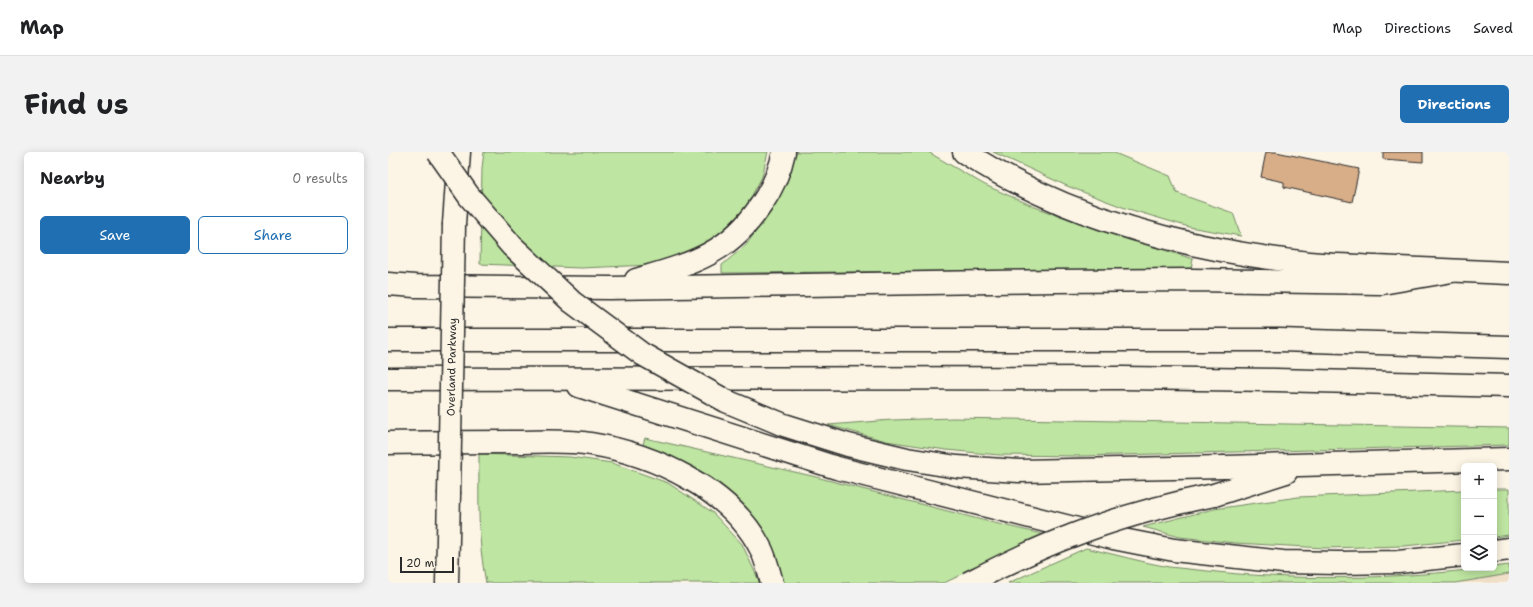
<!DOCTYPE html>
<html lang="en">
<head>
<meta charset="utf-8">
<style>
	:root { --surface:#fff; --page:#f2f2f2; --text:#202124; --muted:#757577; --line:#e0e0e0; --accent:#1f6fb2 }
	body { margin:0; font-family:"Shantell Sans",sans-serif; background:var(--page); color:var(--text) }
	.controls { position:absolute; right:12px; bottom:12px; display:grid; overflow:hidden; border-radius:6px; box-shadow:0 2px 10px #0003 }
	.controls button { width:36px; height:36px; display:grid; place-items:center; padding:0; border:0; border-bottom:1px solid var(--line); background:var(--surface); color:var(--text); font:20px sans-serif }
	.scale { position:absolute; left:12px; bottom:10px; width:54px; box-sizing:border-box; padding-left:4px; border:2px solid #2b2b2b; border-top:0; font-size:11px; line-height:14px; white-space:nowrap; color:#2b2b2b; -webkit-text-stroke:3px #fcf5e5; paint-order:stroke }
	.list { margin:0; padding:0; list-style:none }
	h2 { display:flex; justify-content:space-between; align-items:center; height:52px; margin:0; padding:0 16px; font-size:17px }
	h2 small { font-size:13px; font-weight:400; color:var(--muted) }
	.actions { display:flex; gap:8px; padding:12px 16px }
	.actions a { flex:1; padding:9px 0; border:1px solid var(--accent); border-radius:6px; text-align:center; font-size:14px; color:var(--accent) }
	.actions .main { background:var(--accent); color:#fff }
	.icon { flex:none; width:22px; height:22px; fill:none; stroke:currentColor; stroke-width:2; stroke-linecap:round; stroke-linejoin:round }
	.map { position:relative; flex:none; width:1121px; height:431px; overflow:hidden; border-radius:6px }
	header { display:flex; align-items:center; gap:24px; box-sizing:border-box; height:56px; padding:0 20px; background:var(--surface); border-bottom:1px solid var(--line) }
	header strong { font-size:19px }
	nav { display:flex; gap:22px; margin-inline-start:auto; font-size:14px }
	.intro { display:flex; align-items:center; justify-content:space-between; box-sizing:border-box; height:96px; padding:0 24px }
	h1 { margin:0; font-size:28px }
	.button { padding:10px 18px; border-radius:6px; background:var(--accent); color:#fff; font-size:14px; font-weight:700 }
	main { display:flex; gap:24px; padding:0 24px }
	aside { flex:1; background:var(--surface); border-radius:6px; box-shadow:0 2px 10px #0003 }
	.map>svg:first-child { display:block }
</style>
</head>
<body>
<header>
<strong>Map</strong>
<nav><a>Map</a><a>Directions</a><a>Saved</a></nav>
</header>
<div class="intro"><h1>Find us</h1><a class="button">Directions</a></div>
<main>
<aside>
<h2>Nearby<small>0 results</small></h2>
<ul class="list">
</ul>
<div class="actions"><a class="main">Save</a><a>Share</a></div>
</aside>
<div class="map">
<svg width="1121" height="431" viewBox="0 0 1121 431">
	<rect width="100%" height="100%" fill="#fcf5e5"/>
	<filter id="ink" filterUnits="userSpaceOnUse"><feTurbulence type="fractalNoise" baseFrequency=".025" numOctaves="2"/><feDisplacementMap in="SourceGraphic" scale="8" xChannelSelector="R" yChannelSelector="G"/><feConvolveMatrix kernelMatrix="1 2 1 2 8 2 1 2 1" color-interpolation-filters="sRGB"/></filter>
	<g filter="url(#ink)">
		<polygon fill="#f1e0c9" points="1121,422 1121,431 1067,431"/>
		<g fill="#bee5a1" stroke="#748866">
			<polygon points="96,0 380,0 374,25 356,58 328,85 298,103 263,113 193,116 92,112 94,16"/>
			<polygon points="403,0 540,0 597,33 647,55 712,78 805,107 803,117 334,121 334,113 358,93 381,61 396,31"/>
			<polygon points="605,0 724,0 782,24 789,41 845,61 853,84 801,75 737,56 679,34"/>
			<polygon points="565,266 1121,276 1121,293 692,304 611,303 558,298 498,289 440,273 504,268"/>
			<polygon points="257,286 424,324 602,370 658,383 556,431 394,431 391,412 376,383 254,295"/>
			<path d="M91,302l91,3 42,6 56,20 44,29 30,32 18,39h-274c-9,-45 -7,-84 -7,-129z"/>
			<polygon points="1106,337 1121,337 1121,383 1106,385"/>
			<polygon points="1076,338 1076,388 1016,394 936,396 847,391 792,385 755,375 826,357 910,345"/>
			<path d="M698,396c28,6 55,14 83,19 16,2 32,3 48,5 97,10 196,6 292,-7v9l-54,9h-447z"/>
		</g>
		<g fill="#d8ae89" stroke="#2b2b2b">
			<polygon points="878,0 888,0 971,17 964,50 896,35 896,30 873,25"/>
			<polygon points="995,0 1035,0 1035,10 995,7"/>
		</g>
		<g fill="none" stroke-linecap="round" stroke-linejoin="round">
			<defs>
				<g id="highway">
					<path d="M576,0c103,67 224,98 345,111 22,2 45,3 67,4 44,2 89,4 133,6"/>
					<polyline points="66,72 71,0"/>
					<path d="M248,128c54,-16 92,-25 125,-75 11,-16 19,-34 23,-53"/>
					<polyline points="0,132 27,134 222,136 666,129 804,128 994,131 1064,119"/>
					<polyline points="0,188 891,188 1121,195"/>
					<polyline points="0,227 734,226 888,228 1121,234"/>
					<polyline points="191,234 449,316 725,386 786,398 895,410 951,411 1010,410 1076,403"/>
					<path d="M0,291c42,-1 85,-1 127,-1 25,0 51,-2 76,2 62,10 140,45 170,105 5,10 8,23 11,34"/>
					<polyline points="837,315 1121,307"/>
					<polyline points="826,343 898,320"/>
					<polyline points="1106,399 1121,397"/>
					<polyline points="59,431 61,342"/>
				</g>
			</defs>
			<use href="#highway" stroke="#2b2b2b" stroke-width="25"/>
			<use href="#highway" stroke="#fcf5e5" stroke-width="22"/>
			<defs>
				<g id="highway-bridge">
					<polyline points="50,0 81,44 124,94 184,150 254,202 338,249 396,273 460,293 519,307 569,315 631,319 837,315"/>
					<path id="s1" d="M61,342l5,-270"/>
					<path d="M580,431c34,-17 67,-34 103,-47 46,-18 94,-31 143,-41"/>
				</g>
			</defs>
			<use href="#highway-bridge" stroke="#2b2b2b" stroke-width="25" stroke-linecap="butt"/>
			<use href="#highway-bridge" stroke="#fcf5e5" stroke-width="22"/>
		</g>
	</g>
	<g text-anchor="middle" stroke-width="3" stroke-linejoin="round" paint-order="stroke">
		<g font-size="11" fill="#2b2b2b" stroke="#fcf5e5">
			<text dy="4" stroke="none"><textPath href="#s1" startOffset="127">Overland Parkway</textPath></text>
		</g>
	</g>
</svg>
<div class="controls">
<button>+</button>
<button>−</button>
<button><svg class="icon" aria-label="layers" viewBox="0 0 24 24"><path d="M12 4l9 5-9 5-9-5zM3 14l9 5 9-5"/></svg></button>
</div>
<div class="scale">20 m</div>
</div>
</main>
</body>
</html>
